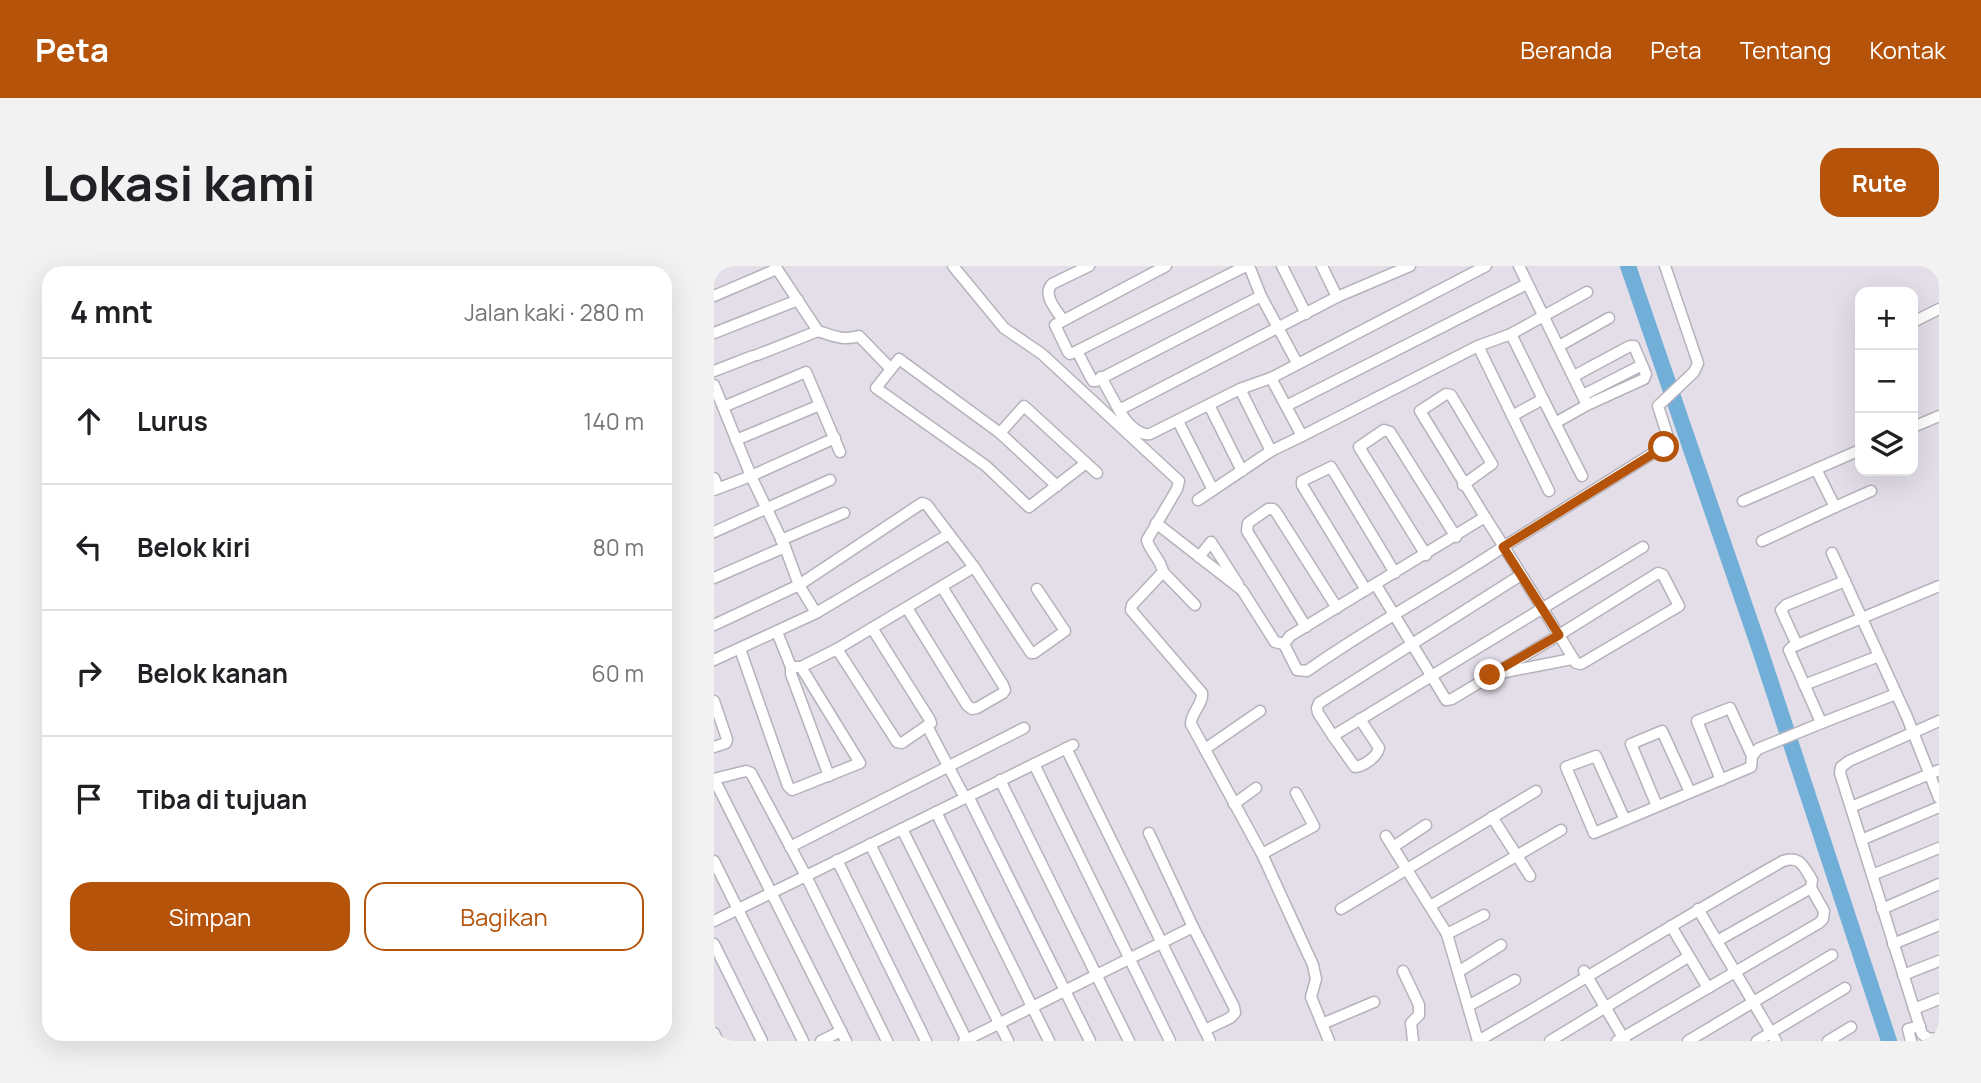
<!DOCTYPE html>
<html lang="id">
<head>
<meta charset="utf-8">
<style>
	:root { --surface:#fff; --page:#f2f2f2; --text:#202124; --muted:#757577; --line:#e0e0e0; --accent:#b45309 }
	body { margin:0; font-family:Manrope,sans-serif; background:var(--page); color:var(--text) }
	.controls { position:absolute; right:21px; top:21px; display:grid; overflow:hidden; border-radius:14px; box-shadow:0 7px 28px #0002 }
	.controls button { width:63px; height:63px; display:grid; place-items:center; padding:0; border:0; border-bottom:2px solid var(--line); background:var(--surface); color:var(--text); font:35px sans-serif }
	.stop { position:absolute; width:21px; height:21px; margin:-16px; border:5px solid #b45309; border-radius:50%; background:#fff }
	.stop.end { background:#b45309; border-color:#fff; box-shadow:0 2px 7px #0008 }
	.list { margin:0; padding:0; list-style:none }
	h2 { display:flex; justify-content:space-between; align-items:center; height:91px; margin:0; padding:0 28px; font-size:30px }
	h2 small { font-size:23px; font-weight:400; color:var(--muted) }
	.list li { display:grid; grid-template-columns:46px 1fr auto; gap:21px; align-items:center; box-sizing:border-box; height:126px; padding:0 28px; border-top:2px solid var(--line) }
	.list b { display:block; font-size:26px; white-space:nowrap }
	.list em { font-size:23px; font-style:normal; color:var(--muted) }
	.actions { display:flex; gap:14px; padding:21px 28px }
	.actions a { flex:1; padding:16px 0; border:2px solid var(--accent); border-radius:21px; text-align:center; font-size:24px; color:var(--accent) }
	.actions .main { background:var(--accent); color:#fff }
	.icon { flex:none; width:38px; height:38px; fill:none; stroke:currentColor; stroke-width:2; stroke-linecap:round; stroke-linejoin:round }
	.map { position:relative; flex:none; width:1225px; height:775px; overflow:hidden; border-radius:21px }
	header { display:flex; align-items:center; gap:42px; box-sizing:border-box; height:98px; padding:0 35px; background:var(--accent); color:#fff }
	header strong { font-size:33px }
	nav { display:flex; gap:38px; margin-inline-start:auto; font-size:24px }
	.intro { display:flex; align-items:center; justify-content:space-between; box-sizing:border-box; height:168px; padding:0 42px }
	h1 { margin:0; font-size:49px }
	.button { padding:18px 32px; border-radius:21px; background:var(--accent); color:#fff; font-size:24px; font-weight:700 }
	main { display:flex; gap:42px; padding:0 42px }
	aside { flex:1; background:var(--surface); border-radius:21px; box-shadow:0 7px 28px #0002 }
	.map>svg:first-child { display:block }
</style>
</head>
<body>
<header>
<strong>Peta</strong>
<nav><a>Beranda</a><a>Peta</a><a>Tentang</a><a>Kontak</a></nav>
</header>
<div class="intro"><h1>Lokasi kami</h1><a class="button">Rute</a></div>
<main>
<aside>
<h2>4 mnt<small>Jalan kaki · 280 m</small></h2>
<ul class="list">
<li><svg class="icon" aria-label="ahead" viewBox="0 0 24 24"><path d="M12 20V5M6 11l6-6 6 6"/></svg><div><b>Lurus</b></div><em>140 m</em></li>
<li><svg class="icon" aria-label="left" viewBox="0 0 24 24"><path d="M17 20v-9H6M10 6l-5 5 5 5"/></svg><div><b>Belok kiri</b></div><em>80 m</em></li>
<li><svg class="icon" aria-label="right" viewBox="0 0 24 24"><path d="M7 20v-9h11M14 6l5 5-5 5"/></svg><div><b>Belok kanan</b></div><em>60 m</em></li>
<li><svg class="icon" aria-label="arrive" viewBox="0 0 24 24"><path d="M6 21V4h12l-3 4 3 4H6"/></svg><div><b>Tiba di tujuan</b></div></li>
</ul>
<div class="actions"><a class="main">Simpan</a><a>Bagikan</a></div>
</aside>
<div class="map">
<svg width="1225" height="775" viewBox="0 0 1225 775">
	<rect width="100%" height="100%" fill="#e3dee8"/>
	<g fill="none" stroke-linecap="round" stroke-linejoin="round">
		<polyline stroke="#71afd9" stroke-width="16" points="914,0 1045,381 1175,775"/>
		<defs>
			<g id="street">
				<path d="M239,0l51,62 38,26 137,127 -2,8 -30,51c3,12 14,19 16,32l-31,33 -1,5 71,83c1,12 -11,19 -11,31l71,130 51,111 3,14 -5,18 18,44"/>
				<polyline points="452,0 341,59 354,86 356,88 363,85 532,0"/>
				<polyline points="535,0 547,30 582,95 585,96"/>
				<polyline points="568,0 592,48"/>
				<polyline points="608,0 623,31"/>
				<polyline points="805,0 873,139"/>
				<polyline points="0,30 63,3"/>
				<path d="M348,53c-6,-10 -20,-24 -10,-35l37,-18"/>
				<polyline points="1199,56 1225,43"/>
				<path d="M104,65c15,5 26,10 41,5l31,32"/>
				<polyline points="0,67 84,34"/>
				<polyline points="797,68 829,133"/>
				<polyline points="764,80 835,225"/>
				<polyline points="845,80 895,52"/>
				<polyline points="363,85 377,112 379,115 382,115 547,30"/>
				<polyline points="43,89 104,65 61,0"/>
				<polyline points="0,105 39,90"/>
				<polyline points="860,110 916,80 920,80 928,99 869,129"/>
				<polyline points="387,111 405,144 623,31 696,0"/>
				<polyline points="557,112 588,170 764,80 797,68 873,26"/>
				<polyline points="0,119 37,210 121,172"/>
				<polyline points="526,123 557,185"/>
				<polyline points="495,139 528,205"/>
				<polyline points="572,140 813,18"/>
				<polyline points="9,141 92,106 126,186"/>
				<path d="M405,144c6,10 18,26 31,24l90,-45 31,-11 215,-112"/>
				<polyline points="798,150 829,133 868,210"/>
				<polyline points="464,155 499,224"/>
				<polyline points="841,157 873,139 930,113 932,108 928,99"/>
				<polyline points="1199,161 1225,150"/>
				<polyline points="286,167 310,140 383,207"/>
				<polyline points="22,174 106,139"/>
				<polyline points="0,212 4,222"/>
				<polyline points="749,219 778,198 737,129 732,128 706,145 771,251"/>
				<polyline points="343,220 286,167 185,93 162,122 272,200 315,241 372,197"/>
				<polyline points="0,224 37,210 71,281 85,319 0,359"/>
				<polyline points="484,234 557,185 588,170"/>
				<polyline points="1029,235 1146,184"/>
				<polyline points="1121,241 1157,225"/>
				<polyline points="442,257 528,324 561,376 570,378"/>
				<polyline points="0,266 116,214"/>
				<polyline points="67,274 130,247"/>
				<polyline points="1048,275 1121,241 1102,203"/>
				<polyline points="1118,287 1193,451 1225,532"/>
				<polyline points="712,289 645,181 670,164 676,166 742,271"/>
				<polyline points="485,291 497,276 524,318"/>
				<polyline points="449,306 481,339"/>
				<polygon points="944,307 949,309 965,340 867,398 862,397 845,369"/>
				<polyline points="0,312 71,281"/>
				<path d="M662,319l70,115 6,-1 107,-64c-25,-40 -49,-79 -74,-118l-195,119 -6,8 13,26 10,1c63,-45 132,-81 196,-124l163,-102 1,-11 -9,-28 36,-34 4,-9 -33,-97"/>
				<polyline points="652,324 588,219 588,215 617,201 681,307"/>
				<polyline points="193,342 253,439 258,443 263,442 289,427 291,424 289,419 228,321"/>
				<polyline points="102,347 85,319 208,237 213,239 235,268"/>
				<polyline points="592,361 533,265 534,257 554,243 559,243 562,246 623,342"/>
				<polyline points="63,366 77,401 87,401 123,383 260,301"/>
				<polyline points="1083,379 1067,344 1072,339 1131,315"/>
				<polyline points="26,383 74,520 78,524 146,497 87,401"/>
				<polyline points="123,383 183,476 188,477 217,457 216,454 158,362"/>
				<polyline points="0,394 102,347 235,268 260,301 317,387 320,387 351,365 323,323"/>
				<polyline points="77,401 77,408 115,510"/>
				<polyline points="786,407 858,393"/>
				<polyline points="1090,419 1165,390"/>
				<polyline points="1182,428 1110,456 1106,454 1075,384 1078,381 1225,320"/>
				<polyline points="0,435 13,473 12,477 0,481"/>
				<path d="M646,453l19,29c-2,9 -15,18 -24,19l-22,-31 310,-189"/>
				<polyline points="1225,455 1135,495 1127,501 1126,507 1208,768 1215,773 1225,772"/>
				<polyline points="213,460 251,532"/>
				<polyline points="619,470 604,447 603,442 605,437 807,309"/>
				<polyline points="352,482 496,775"/>
				<polyline points="491,483 546,445"/>
				<polyline points="320,498 456,775"/>
				<polyline points="0,513 32,505 37,507 92,610 173,775"/>
				<polyline points="0,513 132,775"/>
				<polyline points="286,514 415,775"/>
				<polyline points="1007,514 983,455 1016,442 1038,490"/>
				<polyline points="254,530 376,775"/>
				<polyline points="520,538 542,522"/>
				<polyline points="943,540 917,478 948,465 976,526"/>
				<polyline points="1137,541 1225,504"/>
				<polyline points="222,546 335,775"/>
				<polyline points="778,551 816,610"/>
				<polyline points="911,554 882,490 852,501 880,567 1037,501 1038,490 1044,483 1110,456"/>
				<polyline points="188,563 294,775"/>
				<polyline points="435,567 479,661 520,741 521,747 516,752 491,764"/>
				<polyline points="672,570 733,668 764,775"/>
				<polyline points="1147,574 1225,541"/>
				<polyline points="156,578 253,775"/>
				<polyline points="76,581 310,462"/>
				<polyline points="679,581 712,559"/>
				<polyline points="548,588 600,560 582,527"/>
				<polyline points="123,594 212,775"/>
				<polyline points="0,595 89,775"/>
				<polyline points="1158,609 1225,582"/>
				<polyline points="716,640 847,564"/>
				<polyline points="627,643 822,525"/>
				<polyline points="984,643 1062,775"/>
				<polyline points="1168,643 1225,618"/>
				<polyline points="0,655 359,479"/>
				<polyline points="957,660 994,722"/>
				<polyline points="733,668 770,649"/>
				<polyline points="0,678 48,775"/>
				<polyline points="1179,678 1225,659"/>
				<polyline points="689,705 705,739 705,749 697,757 699,775"/>
				<polyline points="870,705 911,775"/>
				<polyline points="744,706 787,679"/>
				<polyline points="1189,709 1225,695"/>
				<polyline points="754,740 801,714"/>
				<polyline points="1200,743 1225,733"/>
				<polyline points="608,758 660,736"/>
				<polyline points="0,767 4,775"/>
				<polyline points="107,775 127,765"/>
				<polyline points="250,775 479,661"/>
				<path d="M764,775c103,-59 202,-122 305,-180 17,-6 21,6 29,19l-1,8 -94,53"/>
				<polyline points="836,775 974,691"/>
				<polyline points="903,775 1105,657 1109,653 1110,645 1097,622"/>
				<polyline points="974,775 1118,689"/>
				<polyline points="1043,775 1131,722"/>
				<polyline points="1114,775 1137,761"/>
				<polyline points="1197,775 1194,763 1206,760"/>
			</g>
		</defs>
		<use href="#street" stroke="#b6b2bb" stroke-width="13"/>
		<use href="#street" stroke="#fff" stroke-width="10"/>
	</g>
	<g fill="none" stroke-linecap="round" stroke-linejoin="round">
		<polyline stroke="#b45309" stroke-width="9" points="776,409 845,369 789,281 950,181"/>
	</g>
</svg>
<div class="controls">
<button>+</button>
<button>−</button>
<button><svg class="icon" aria-label="layers" viewBox="0 0 24 24"><path d="M12 4l9 5-9 5-9-5zM3 14l9 5 9-5"/></svg></button>
</div>
<div class="stop" style="left:950px;top:181px"></div>
<div class="stop end" style="left:776px;top:409px"></div>
</div>
</main>
</body>
</html>
